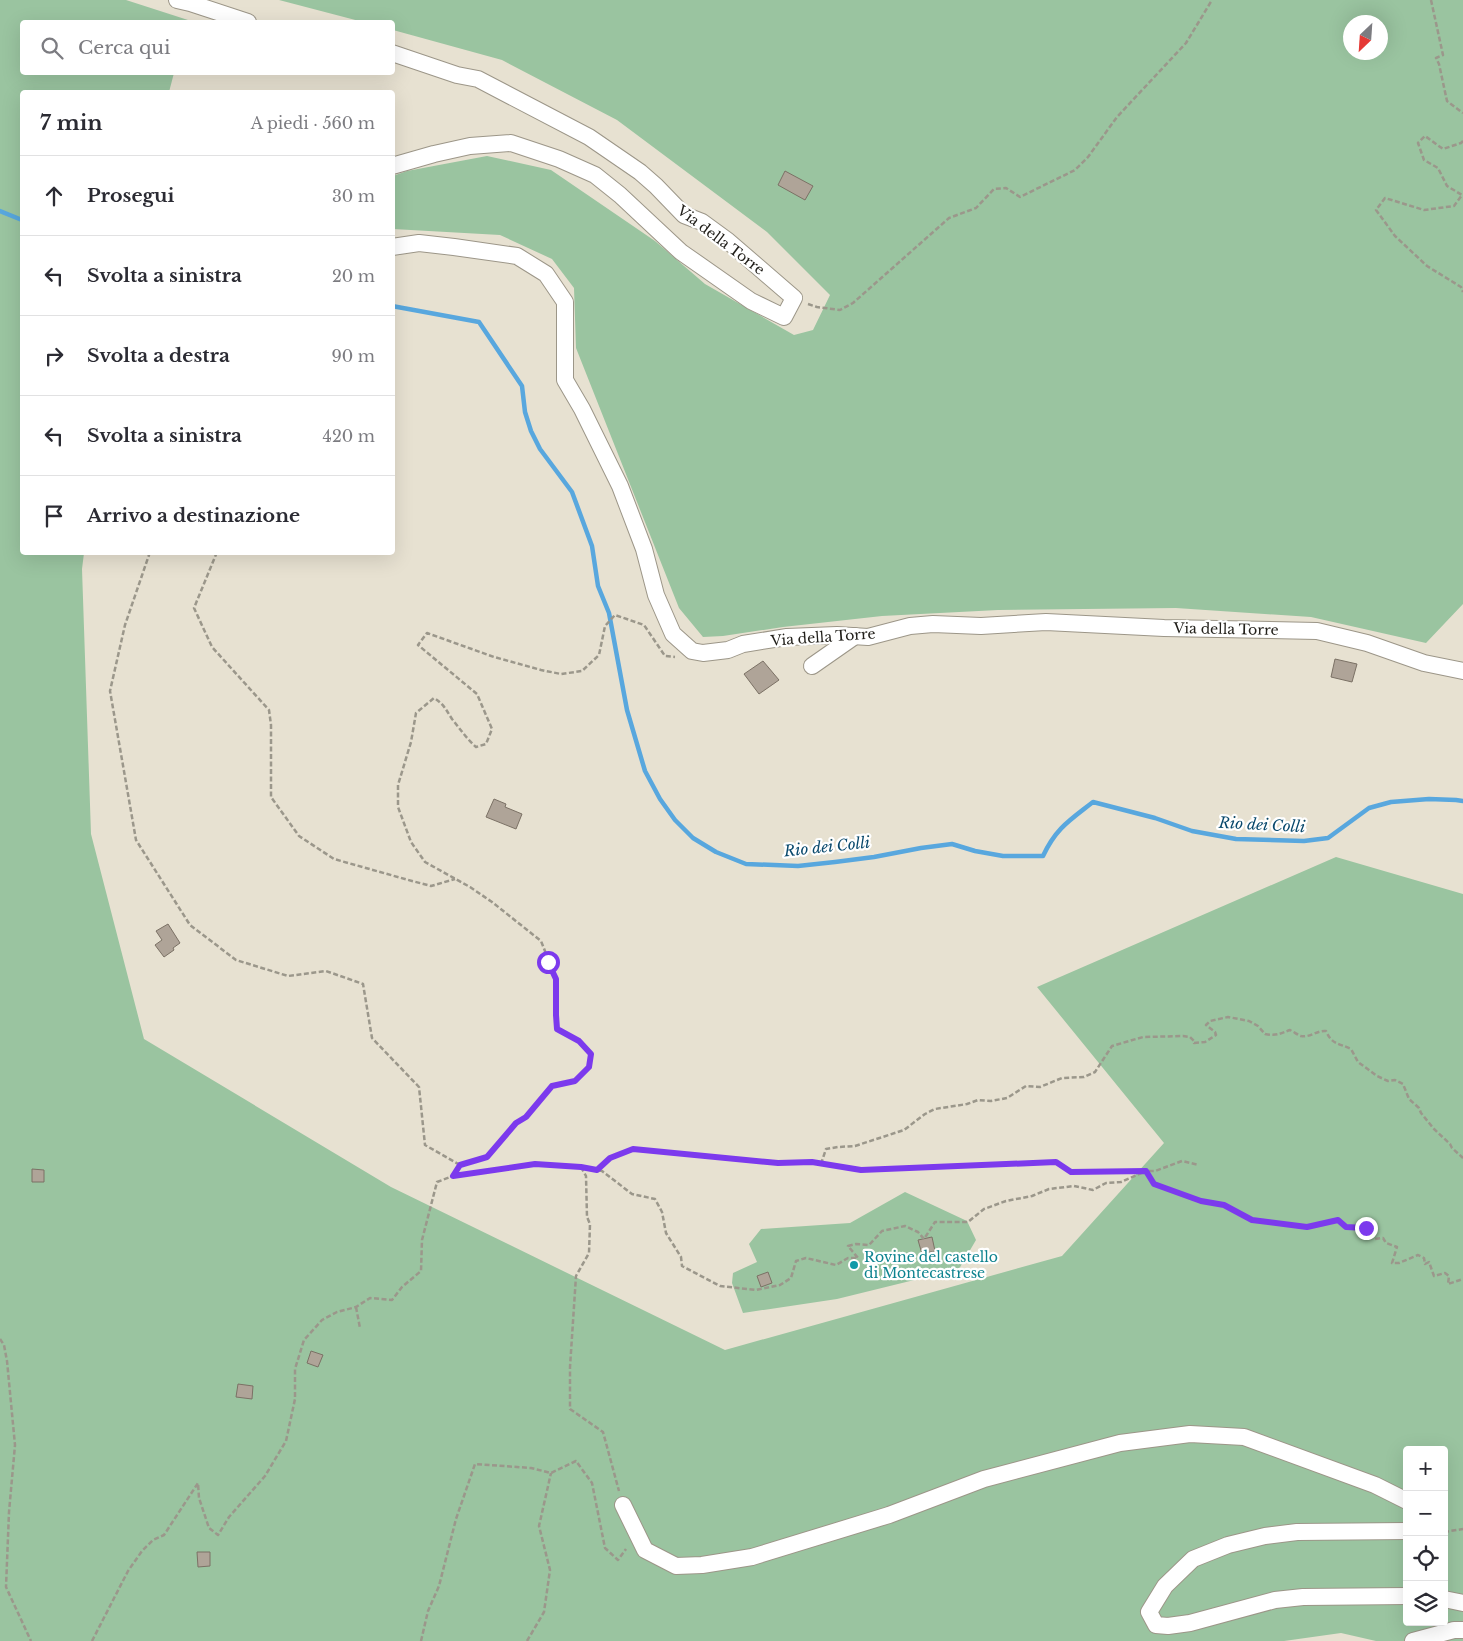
<!DOCTYPE html>
<html lang="it">
<head>
<meta charset="utf-8">
<style>
	:root { --surface:#fff; --page:#f2f2f3; --text:#2b2b33; --muted:#7c7c81; --line:#e1e1e2 }
	body { margin:0; font-family:"Libre Baskerville",serif; background:var(--page); color:var(--text) }
	.controls { position:absolute; right:15px; bottom:15px; display:grid; overflow:hidden; border-radius:5px; box-shadow:0 5px 20px #0002 }
	.controls button { width:45px; height:45px; display:grid; place-items:center; padding:0; border:0; border-bottom:1px solid var(--line); background:var(--surface); color:var(--text); font:25px sans-serif }
	.compass { position:absolute; left:1343px; top:15px; width:45px; height:45px; border-radius:50%; background:var(--surface); box-shadow:0 5px 20px #0002; rotate:205deg }
	.stop { position:absolute; width:15px; height:15px; margin:-11px; border:4px solid #7c3aed; border-radius:50%; background:#fff }
	.stop.end { background:#7c3aed; border-color:#fff; box-shadow:0 1px 5px #0008 }
	.list { margin:0; padding:0; list-style:none }
	h2 { display:flex; justify-content:space-between; align-items:center; height:65px; margin:0; padding:0 20px; font-size:21px }
	h2 small { font-size:16px; font-weight:400; color:var(--muted) }
	.list li { display:grid; grid-template-columns:32px 1fr auto; gap:15px; align-items:center; box-sizing:border-box; height:80px; padding:0 20px; border-top:1px solid var(--line) }
	.list b { display:block; font-size:19px; white-space:nowrap }
	.list em { font-size:16px; font-style:normal; color:var(--muted) }
	.icon { flex:none; width:28px; height:28px; fill:none; stroke:currentColor; stroke-width:2; stroke-linecap:round; stroke-linejoin:round }
	.map { position:relative; flex:none; width:1463px; height:1641px; overflow:hidden }
	.search { position:absolute; background:var(--surface); box-shadow:0 5px 20px #0002; left:20px; top:20px; width:375px; height:55px; display:flex; align-items:center; gap:12px; box-sizing:border-box; padding:0 18px; border-radius:5px; color:var(--muted); font-size:19px }
	.panel { position:absolute; background:var(--surface); box-shadow:0 5px 20px #0002; left:20px; top:90px; width:375px; height:465px; border-radius:5px }
	.map>svg:first-child { display:block }
</style>
</head>
<body>
<div class="map">
<svg width="1463" height="1641" viewBox="0 0 1463 1641">
	<rect width="100%" height="100%" fill="#e7e1d1"/>
	<g fill="#9ac4a0" fill-rule="evenodd">
		<path d="M0,0h126l62,20v2h-166v50l152,1 -5,19h-147v460l62,1 -2,16 9,265 53,205 247,148 334,163 337,-94 102,-113 -127,-156 299,-130 127,37v747h-87l-35,-8 -57,8h-1284zM1407,1450h37v172h-37z"/>
		<path d="M279,0h1184v604l-37,39 -115,-26 -135,-9 -178,2 -116,6 -99,11 -60,9 -20,1 -24,-29 -103,-260 -2,-60 -22,-29 -52,-24 -107,-6v-53l14,-5 80,-15 64,14 104,71 50,43 89,51 19,-5 17,-35 -63,-63 -150,-112 -115,-60 -109,-30 -1,-8h-29zM1350,22h30v30h-30z"/>
		<polygon points="905,1192 967,1221 976,1240 959,1269 837,1299 743,1313 732,1283 733,1273 757,1262 749,1244 761,1229 850,1223"/>
	</g>
	<g fill="none" stroke-linecap="round" stroke-linejoin="round">
		<g stroke="#58a7de" stroke-width="4.5">
			<polyline points="0,211 22,220"/>
			<path d="M392,306l87,16 43,64 3,26 6,19 9,18 32,43 20,54 6,40 11,27 18,97 18,61 15,28 15,21 18,18 23,14 30,12 52,2 37,-4 39,-5 47,-9 31,-4 23,7 28,5h40c13,-28 27,-36 50,-54l62,16 37,13 44,8 68,2 24,-3 41,-30 22,-6 38,-3 27,1 7,1"/>
		</g>
	</g>
	<g fill="#afa498" stroke="#7b7165">
		<polygon points="785,171 813,186 805,200 778,185"/>
		<polygon points="1335,659 1357,664 1352,682 1331,677"/>
		<polygon points="763,661 779,680 759,694 744,674"/>
		<polygon points="494,799 506,804 505,807 522,814 516,829 486,817"/>
		<polygon points="168,924 180,943 173,948 174,950 164,957 155,945 162,940 156,931"/>
		<polygon points="32,1169 44,1170 44,1182 32,1182"/>
		<polygon points="932,1237 935,1251 922,1254 918,1240"/>
		<polygon points="768,1272 772,1283 761,1287 757,1276"/>
		<polygon points="311,1351 323,1355 318,1367 307,1363"/>
		<polygon points="238,1384 253,1386 252,1399 236,1397"/>
		<polygon points="197,1552 210,1552 210,1566 198,1567"/>
	</g>
	<g fill="none" stroke-linecap="round" stroke-linejoin="round">
		<defs>
			<g id="minor">
				<polyline points="177,0 190,3 248,22"/>
				<polyline points="392,53 457,75 478,79 589,137 640,172 656,186 684,215 702,222 728,241 794,298 784,317 751,301 681,252 620,195 595,175 559,159 511,143 470,146 434,154 392,166"/>
				<polyline points="392,247 419,243 454,247 517,256 546,274 565,302 565,380 582,409 620,486 644,549 656,595 673,634 692,651 703,653 728,650 743,644 787,637 837,635 868,637 910,626 933,624 981,626 1046,622 1164,628 1317,631 1367,643 1424,663 1463,671"/>
				<polyline points="812,666 855,636"/>
				<polyline points="623,1505 645,1550 676,1566 702,1565 752,1557 889,1515 984,1479 1120,1443 1190,1434 1244,1437 1375,1485 1407,1501"/>
				<polyline points="1407,1531 1297,1532 1265,1536 1228,1545 1193,1559 1165,1586 1149,1612 1156,1625 1168,1626 1190,1623 1275,1600 1303,1597 1407,1596"/>
				<polyline points="1444,1599 1463,1603"/>
				<polyline points="1413,1641 1454,1630 1463,1630"/>
			</g>
		</defs>
		<use href="#minor" stroke="#9c9688" stroke-width="18"/>
		<g stroke="#9b978b" stroke-width="2.5" stroke-dasharray="5 2.5" stroke-linecap="butt">
			<polyline points="1431,0 1443,55 1436,58 1439,64 1447,101 1463,113"/>
			<polyline points="1463,141 1461,143 1443,149 1425,136 1418,143 1424,160 1438,168 1447,186 1462,195 1454,206 1424,210 1385,198 1376,210 1395,236 1427,266 1461,287 1463,292"/>
			<polyline points="808,304 817,307 840,310 853,303 949,218 976,208 994,189 1006,188 1020,197 1075,170 1088,157 1117,117 1186,43 1212,0"/>
			<polyline points="150,552 125,625 110,691 136,840 190,925 236,960 288,976 326,971 363,984 372,1038 419,1087 425,1145 460,1165"/>
			<polyline points="217,552 194,608 212,647 269,710 271,725 271,797 299,836 334,859 412,881 431,886 455,879"/>
			<path d="M821,1164l5,-15 12,-2 17,-1 49,-16 21,-16 10,-5 32,-5 11,-4 13,1 16,-3 19,-12 14,1 22,-9 22,-1 11,-5 17,-26 31,-9 40,-1 7,1 4,4v2l11,-1 11,-7 -1,-3 -9,-7 4,-4 18,-4 21,4 9,5 7,8c12,2 14,0 25,-4 4,2 8,5 11,6 9,2 16,-6 25,-5 6,14 13,12 25,18l7,13 19,14 11,5 7,-1 8,4 6,15 10,9 2,5 13,16 16,15 2,4 11,10"/>
			<polyline points="581,1167 586,1176 587,1217 590,1224 589,1253 576,1276 570,1367 570,1409 603,1432 619,1491"/>
			<polyline points="597,1170 611,1158 633,1149 777,1163 812,1162 861,1170 1056,1162 1071,1172 1155,1171 1182,1161 1199,1165"/>
			<polyline points="1146,1171 1154,1184 1201,1201 1224,1205 1252,1220 1307,1227 1338,1220 1346,1227 1366,1228 1367,1236 1375,1239 1383,1238 1386,1243 1397,1247 1392,1263 1399,1263 1418,1255 1424,1258 1425,1264 1429,1262 1434,1276 1445,1273 1449,1276 1448,1284 1463,1279"/>
			<path d="M453,1176l7,-11 27,-8 29,-34 10,-6 26,-31 23,-5 14,-14 2,-13 -12,-13 -22,-12 -1,-14v-36l-15,-38 -49,-39 -22,-15 -45,-25 -14,-20 -13,-35v-22l13,-43 5,-29 18,-15c10,6 12,12 18,21 8,10 15,20 24,28l10,-3 6,-15 -15,-35 -59,-49 9,-12 67,24 47,13 20,4 21,-3 17,-16 6,-29 10,-11 29,10 21,31 10,1"/>
			<polyline points="356,1307 360,1328"/>
			<polyline points="0,1339 4,1345 7,1361 15,1445 9,1512 6,1587 31,1641"/>
			<polyline points="1444,1532 1463,1529"/>
			<polyline points="92,1641 128,1571 142,1551 153,1540 164,1535 198,1483 199,1498 209,1528 218,1535 229,1517 265,1476 286,1441 295,1399 295,1369 304,1340 322,1320 337,1312 356,1307 370,1298 392,1300 402,1287 421,1271 422,1240 437,1182 453,1176 535,1164 581,1167 602,1171 632,1194 655,1199 662,1212 666,1233 681,1257 682,1266 720,1286 756,1290 780,1285 791,1278 796,1261 806,1258 836,1265 848,1258 858,1258 848,1246 856,1244 869,1245 882,1231 905,1226 918,1232 924,1239 935,1222 968,1222 984,1209 1006,1201 1032,1196 1049,1189 1074,1186 1093,1190 1106,1183 1121,1182 1146,1171"/>
			<polyline points="421,1641 428,1611 439,1586 456,1519 475,1464 531,1468 551,1473 576,1461 592,1483 605,1548 618,1560 626,1549"/>
			<polyline points="527,1641 544,1612 550,1570 539,1526 551,1473"/>
		</g>
		<use href="#minor" stroke="#fff" stroke-width="16"/>
	</g>
	<g fill="none" stroke-linecap="round" stroke-linejoin="round">
		<polyline stroke="#7c3aed" stroke-width="6" points="548,962 556,979 556,1015 557,1029 579,1041 591,1054 589,1067 575,1081 552,1086 526,1117 516,1123 487,1157 460,1165 453,1176 535,1164 581,1167 597,1170 610,1158 633,1149 778,1163 812,1162 861,1170 1056,1162 1071,1172 1146,1171 1154,1184 1201,1201 1224,1205 1252,1220 1307,1227 1338,1220 1346,1227 1366,1228"/>
	</g>
	<circle fill="#0f9aa8" stroke="#fff" stroke-width="2" cx="854" cy="1265" r="5"/>
	<g text-anchor="middle" stroke-width="4.5" stroke-linejoin="round" paint-order="stroke">
		<g font-size="14" fill="#22201b" stroke="#fff">
			<text transform="translate(721 240) rotate(37)" y="5">Via della Torre</text>
			<text transform="translate(1226 629) rotate(1)" y="5">Via della Torre</text>
			<text transform="translate(823 637) rotate(-4)" y="5">Via della Torre</text>
		</g>
		<g font-size="14" fill="#0d838f" stroke="#fff" text-anchor="start">
			<text x="864" y="1262">Rovine del castello<tspan x="864" dy="16">di Montecastrese</tspan></text>
		</g>
		<g font-size="15" font-style="italic" fill="#08486c" stroke="#fff">
			<text transform="translate(1262 825) rotate(3)" y="5">Rio dei Colli</text>
			<text transform="translate(827 847) rotate(-6)" y="5">Rio dei Colli</text>
		</g>
	</g>
</svg>
<div class="controls">
<button>+</button>
<button>−</button>
<button><svg class="icon" aria-label="locate" viewBox="0 0 24 24"><circle cx="12" cy="12" r="6"/><path d="M12 2v4M12 18v4M2 12h4M18 12h4"/></svg></button>
<button><svg class="icon" aria-label="layers" viewBox="0 0 24 24"><path d="M12 4l9 5-9 5-9-5zM3 14l9 5 9-5"/></svg></button>
</div>
<svg class="compass" viewBox="-18 -18 36 36"><path d="M0-13l5 13h-10z" fill="#e53935"/><path d="M0 13l5-13h-10z" fill="#7c7c81"/></svg>
<div class="stop" style="left:548px;top:962px"></div>
<div class="stop end" style="left:1366px;top:1228px"></div>
<div class="search"><svg class="icon" aria-label="search" viewBox="0 0 24 24"><circle cx="10" cy="10" r="6"/><path d="M15 15l6 6"/></svg>Cerca qui</div>
<section class="panel">
<h2>7 min<small>A piedi · 560 m</small></h2>
<ul class="list">
<li><svg class="icon" aria-label="ahead" viewBox="0 0 24 24"><path d="M12 20V5M6 11l6-6 6 6"/></svg><div><b>Prosegui</b></div><em>30 m</em></li>
<li><svg class="icon" aria-label="left" viewBox="0 0 24 24"><path d="M17 20v-9H6M10 6l-5 5 5 5"/></svg><div><b>Svolta a sinistra</b></div><em>20 m</em></li>
<li><svg class="icon" aria-label="right" viewBox="0 0 24 24"><path d="M7 20v-9h11M14 6l5 5-5 5"/></svg><div><b>Svolta a destra</b></div><em>90 m</em></li>
<li><svg class="icon" aria-label="left" viewBox="0 0 24 24"><path d="M17 20v-9H6M10 6l-5 5 5 5"/></svg><div><b>Svolta a sinistra</b></div><em>420 m</em></li>
<li><svg class="icon" aria-label="arrive" viewBox="0 0 24 24"><path d="M6 21V4h12l-3 4 3 4H6"/></svg><div><b>Arrivo a destinazione</b></div></li>
</ul>
</section>
</div>
</body>
</html>
